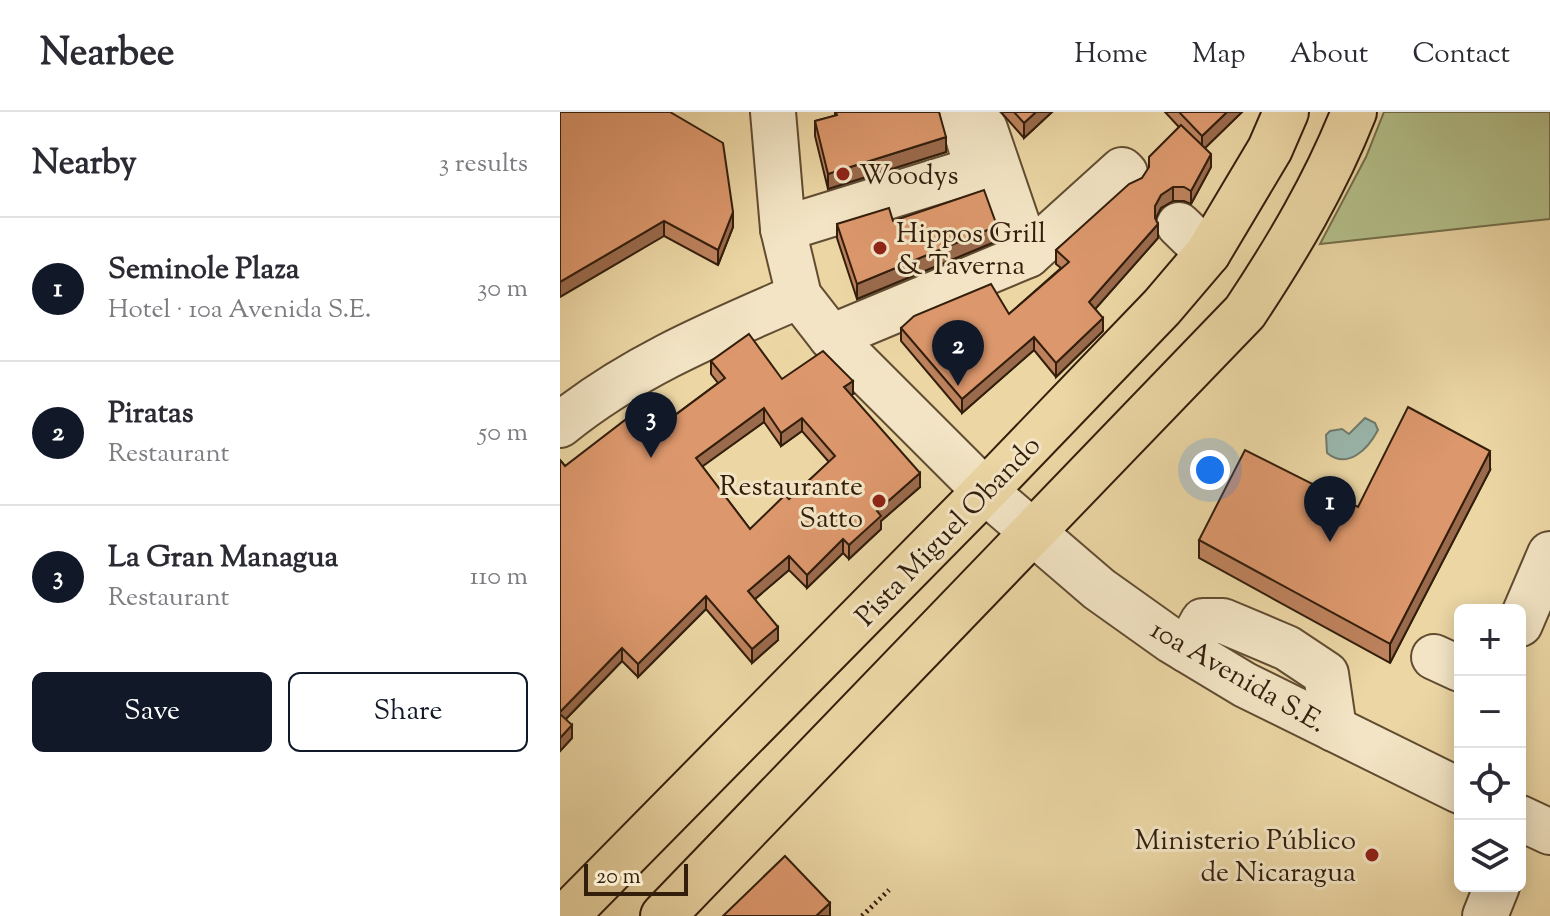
<!DOCTYPE html>
<html lang="en">
<head>
<meta charset="utf-8">
<style>
	:root { --surface:#fff; --page:#f7f7f7; --text:#2b2b33; --muted:#7c7c81; --line:#e1e1e2; --accent:#111827 }
	body { margin:0; font-family:"Sorts Mill Goudy",serif; background:var(--page); color:var(--text) }
	.controls { position:absolute; right:24px; bottom:24px; display:grid; overflow:hidden; border-radius:12px; box-shadow:0 4px 20px #0003 }
	.controls button { width:72px; height:72px; display:grid; place-items:center; padding:0; border:0; border-bottom:2px solid var(--line); background:var(--surface); color:var(--text); font:40px sans-serif }
	.scale { position:absolute; left:24px; bottom:20px; width:104px; box-sizing:border-box; padding-left:8px; border:4px solid #331e0c; border-top:0; font-size:22px; line-height:28px; white-space:nowrap; color:#331e0c; -webkit-text-stroke:6px #f2e4c4; paint-order:stroke }
	.you { position:absolute; left:650px; top:358px; width:28px; height:28px; margin:-20px; border:6px solid #fff; border-radius:50%; background:#1a73e8; box-shadow:0 0 0 12px #1a73e833 }
	.badge { display:grid; place-items:center; width:52px; height:52px; border-radius:50%; background:var(--accent); color:#fff; font-size:26px; font-weight:700 }
	.pin { position:absolute; translate:-50% -66px; filter:drop-shadow(0 2px 4px #0008) }
	.pin::after { content:''; position:absolute; top:42px; width:28px; height:24px; background:inherit; clip-path:polygon(0 0,100% 0,50% 100%) }
	.list { margin:0; padding:0; list-style:none }
	h2 { display:flex; justify-content:space-between; align-items:center; height:104px; margin:0; padding:0 32px; font-size:34px }
	h2 small { font-size:26px; font-weight:400; color:var(--muted) }
	.list li { display:grid; grid-template-columns:52px 1fr auto; gap:24px; align-items:center; box-sizing:border-box; height:144px; padding:0 32px; border-top:2px solid var(--line) }
	.list b { display:block; font-size:30px; white-space:nowrap }
	.list p { margin:0; font-size:26px; white-space:nowrap; color:var(--muted) }
	.list em { font-size:26px; font-style:normal; color:var(--muted) }
	.actions { display:flex; gap:16px; padding:24px 32px }
	.actions a { flex:1; padding:18px 0; border:2px solid var(--accent); border-radius:12px; text-align:center; font-size:28px; color:var(--accent) }
	.actions .main { background:var(--accent); color:#fff }
	.icon { flex:none; width:44px; height:44px; fill:none; stroke:currentColor; stroke-width:2; stroke-linecap:round; stroke-linejoin:round }
	.map { position:relative; flex:none; width:990px; height:804px; overflow:hidden }
	header { display:flex; align-items:center; gap:48px; box-sizing:border-box; height:112px; padding:0 40px; background:var(--surface); border-bottom:2px solid var(--line) }
	header strong { font-size:38px }
	nav { display:flex; gap:44px; margin-inline-start:auto; font-size:28px }
	main { display:flex }
	aside { flex:1; background:var(--surface) }
	.map>svg:first-child { display:block }
</style>
</head>
<body>
<header>
<strong>Nearbee</strong>
<nav><a>Home</a><a>Map</a><a>About</a><a>Contact</a></nav>
</header>
<main>
<aside>
<h2>Nearby<small>3 results</small></h2>
<ul class="list">
<li><span class="badge">1</span><div><b>Seminole Plaza</b><p>Hotel · 10a Avenida S.E.</p></div><em>30 m</em></li>
<li><span class="badge">2</span><div><b>Piratas</b><p>Restaurant</p></div><em>50 m</em></li>
<li><span class="badge">3</span><div><b>La Gran Managua</b><p>Restaurant</p></div><em>110 m</em></li>
</ul>
<div class="actions"><a class="main">Save</a><a>Share</a></div>
</aside>
<div class="map">
<svg width="990" height="804" viewBox="0 0 990 804">
	<rect width="100%" height="100%" fill="#ebd6a4"/>
	<filter id="stains"><feTurbulence type="fractalNoise" baseFrequency=".0025" numOctaves="4"/><feColorMatrix values="0 0 0 0 .2 0 0 0 0 .09 0 0 0 0 .02 0 0 0 .5 -.17"/></filter>
	<radialGradient id="worn" r=".72"><stop offset=".6" stop-color="#630" stop-opacity="0"/><stop offset="1" stop-color="#630" stop-opacity=".3"/></radialGradient>
	<polygon fill="#b3bf89" stroke="#736e4a" stroke-width="2" points="824,0 990,0 990,107 760,132 806,45"/>
	<path fill="#99b8ae" stroke="#707a6d" stroke-width="2" d="M805,306l10,5 3,7c-10,19 -30,40 -51,23l-1,-18 4,-4 12,-2 7,5z"/>
	<g fill="none" stroke-linecap="round" stroke-linejoin="round">
		<defs>
			<g id="minor">
				<polyline points="213,0 223,117 239,184 271,225 425,379 539,477 612,529 685,573 900,679"/>
				<polyline points="425,17 468,143"/>
				<polyline points="619,113 648,141"/>
				<polyline points="223,117 417,57 401,0"/>
				<polyline points="271,225 468,143 562,58 565,61"/>
				<path d="M0,313c71,-58 156,-93 239,-129"/>
				<polyline points="960,512 990,442"/>
				<polyline points="627,538 643,509 663,509 727,536 766,562 774,617"/>
				<polyline points="874,545 900,557"/>
				<polyline points="960,706 990,720"/>
				<polyline points="925,804 937,774"/>
			</g>
			<g id="major">
				<polyline points="6,804 425,379 602,195 648,141 710,37 726,0"/>
				<path d="M103,804l582,-604c43,-65 80,-127 109,-200"/>
			</g>
		</defs>
		<use href="#minor" stroke="#614c32" stroke-width="48"/>
		<use href="#major" stroke="#331e0c" stroke-width="48"/>
		<polyline stroke="#331e0c" stroke-width="5" stroke-dasharray="2 4" stroke-linecap="butt" points="302,804 329,778"/>
		<use href="#minor" stroke="#f2e4c4" stroke-width="44"/>
		<use href="#major" stroke="#ebd6a4" stroke-width="44"/>
	</g>
	<g fill="#bd825d" stroke="#331e0c" stroke-width="2" fill-rule="evenodd">
		<polygon points="0,0 173,115 158,153 104,124"/>
		<polygon points="275,0 379,0 386,40 268,77 255,24 255,9 275,4"/>
		<polygon points="441,0 492,0 464,26"/>
		<polygon points="605,0 682,0 645,36 651,55 631,92 624,89 613,89 601,96 595,106 598,126 535,197 543,219 496,265 474,238 402,301 341,229 341,216 449,202 501,156 496,152 496,138 582,66 619,15"/>
		<polygon points="333,109 437,129 297,187 277,126 277,112"/>
		<path d="M151,249l71,18 71,15 -2,1 69,92 -39,34v8l-32,30 -6,-6 -36,35 -18,-18 -34,29 23,41 -26,23 -46,-54 -68,68 -16,-16 -56,58 6,19 -12,13v-291l5,6 102,-45 51,-38 -7,-9zM204,310l17,24 21,-15 27,31 -40,37 -39,30 -48,-63z"/>
		<polygon points="930,358 830,551 639,446 639,428 798,395"/>
	</g>
	<g fill="#9a6a4c" stroke="#331e0c" stroke-width="2">
		<polygon points="476,0 492,0 464,26 464,11"/>
		<polygon points="667,0 682,0 642,39 642,24"/>
		<polygon points="386,25 386,40 268,77 268,62"/>
		<polygon points="651,42 651,55 631,92 631,79"/>
		<polygon points="613,75 613,89 601,96 595,108 595,94 601,83"/>
		<polygon points="173,100 173,115 158,153 158,138"/>
		<polygon points="104,109 104,124 0,185 0,170"/>
		<polygon points="598,112 598,126 529,204 529,190"/>
		<polygon points="437,114 437,129 297,187 297,172"/>
		<polygon points="543,206 543,219 496,265 496,251"/>
		<polygon points="474,225 474,238 402,301 402,287"/>
		<polygon points="293,269 293,282 284,288 284,275"/>
		<polygon points="204,296 204,310 136,359 136,346"/>
		<polygon points="242,306 242,319 221,334 221,321"/>
		<polygon points="930,339 930,358 830,551 830,532"/>
		<polygon points="360,361 360,375 321,409 321,417 289,447 289,433 317,399"/>
		<polygon points="283,427 283,441 247,476 247,463"/>
		<polygon points="229,444 229,458 188,493 188,479"/>
		<polygon points="146,484 146,497 78,565 78,552"/>
		<polygon points="218,515 218,528 192,551 192,537"/>
		<polygon points="62,536 62,549 0,613 0,600"/>
		<polygon points="12,613 12,626 0,639 0,626"/>
		<polygon points="270,791 270,804 256,804"/>
	</g>
	<g fill="#dc976c" stroke="#331e0c" stroke-width="2" fill-rule="evenodd">
		<polygon points="0,0 110,0 163,31 173,100 158,138 104,109 0,170"/>
		<polygon points="276,0 379,0 386,25 268,62 255,9 277,3"/>
		<polygon points="454,0 476,0 464,11"/>
		<polygon points="619,0 667,0 642,24"/>
		<polygon points="621,13 651,42 631,79 624,75 613,75 601,83 595,94 595,106 598,112 529,190 543,206 496,251 474,225 402,287 341,216 354,204 431,172 449,202 509,150 496,138 569,72 582,66 589,55 589,45"/>
		<polygon points="424,78 437,114 297,172 277,112 329,96 333,109"/>
		<path d="M189,222l33,45 41,-28 30,30 -9,6 76,86 -43,38 4,5 -32,29 -6,-6 -36,36 -18,-19 -41,35 30,36 -26,22 -46,-53 -68,68 -16,-16 -62,64v-252l5,6 86,-66 16,21 58,-43 -14,-17zM204,296l17,25 21,-15 33,38 -46,43 -4,-4 -35,34 -54,-71z"/>
		<polygon points="848,295 930,339 830,532 639,428 685,338 798,395"/>
		<polygon points="0,602 12,613 0,626"/>
		<polygon points="225,744 270,791 256,804 163,804"/>
	</g>
	<g fill="#8f2418" stroke="#f2e4c4" stroke-width="3">
		<circle cx="283" cy="62" r="8"/>
		<circle cx="320" cy="136" r="8"/>
		<circle cx="319" cy="389" r="8"/>
		<circle cx="812" cy="743" r="8"/>
	</g>
	<g text-anchor="middle" stroke-width="6" stroke-linejoin="round" paint-order="stroke">
		<g font-size="28" fill="#331e0c" stroke="#f2e4c4" text-anchor="start">
			<text x="299" y="72">Woodys</text>
			<text x="336" y="130">Hippos Grill<tspan x="336" dy="32">&amp; Taverna</tspan></text>
			<text x="303" y="383" text-anchor="end">Restaurante<tspan x="303" dy="32">Satto</tspan></text>
			<text x="796" y="737" text-anchor="end">Ministerio Público<tspan x="796" dy="32">de Nicaragua</tspan></text>
		</g>
		<g font-size="28" fill="#331e0c" stroke="#f2e4c4">
			<text transform="translate(387 418) rotate(-46)" y="10">Pista Miguel Obando</text>
			<text transform="translate(679 563) rotate(30)" y="10">10a Avenida S.E.</text>
		</g>
	</g>
	<rect width="100%" height="100%" filter="url(#stains)"/>
	<rect width="100%" height="100%" fill="url(#worn)"/>
</svg>
<div class="controls">
<button>+</button>
<button>−</button>
<button><svg class="icon" aria-label="locate" viewBox="0 0 24 24"><circle cx="12" cy="12" r="6"/><path d="M12 2v4M12 18v4M2 12h4M18 12h4"/></svg></button>
<button><svg class="icon" aria-label="layers" viewBox="0 0 24 24"><path d="M12 4l9 5-9 5-9-5zM3 14l9 5 9-5"/></svg></button>
</div>
<div class="scale">20 m</div>
<div class="you"></div>
<div class="pin badge" style="left:770px;top:430px">1</div>
<div class="pin badge" style="left:398px;top:274px">2</div>
<div class="pin badge" style="left:91px;top:346px">3</div>
</div>
</main>
</body>
</html>
